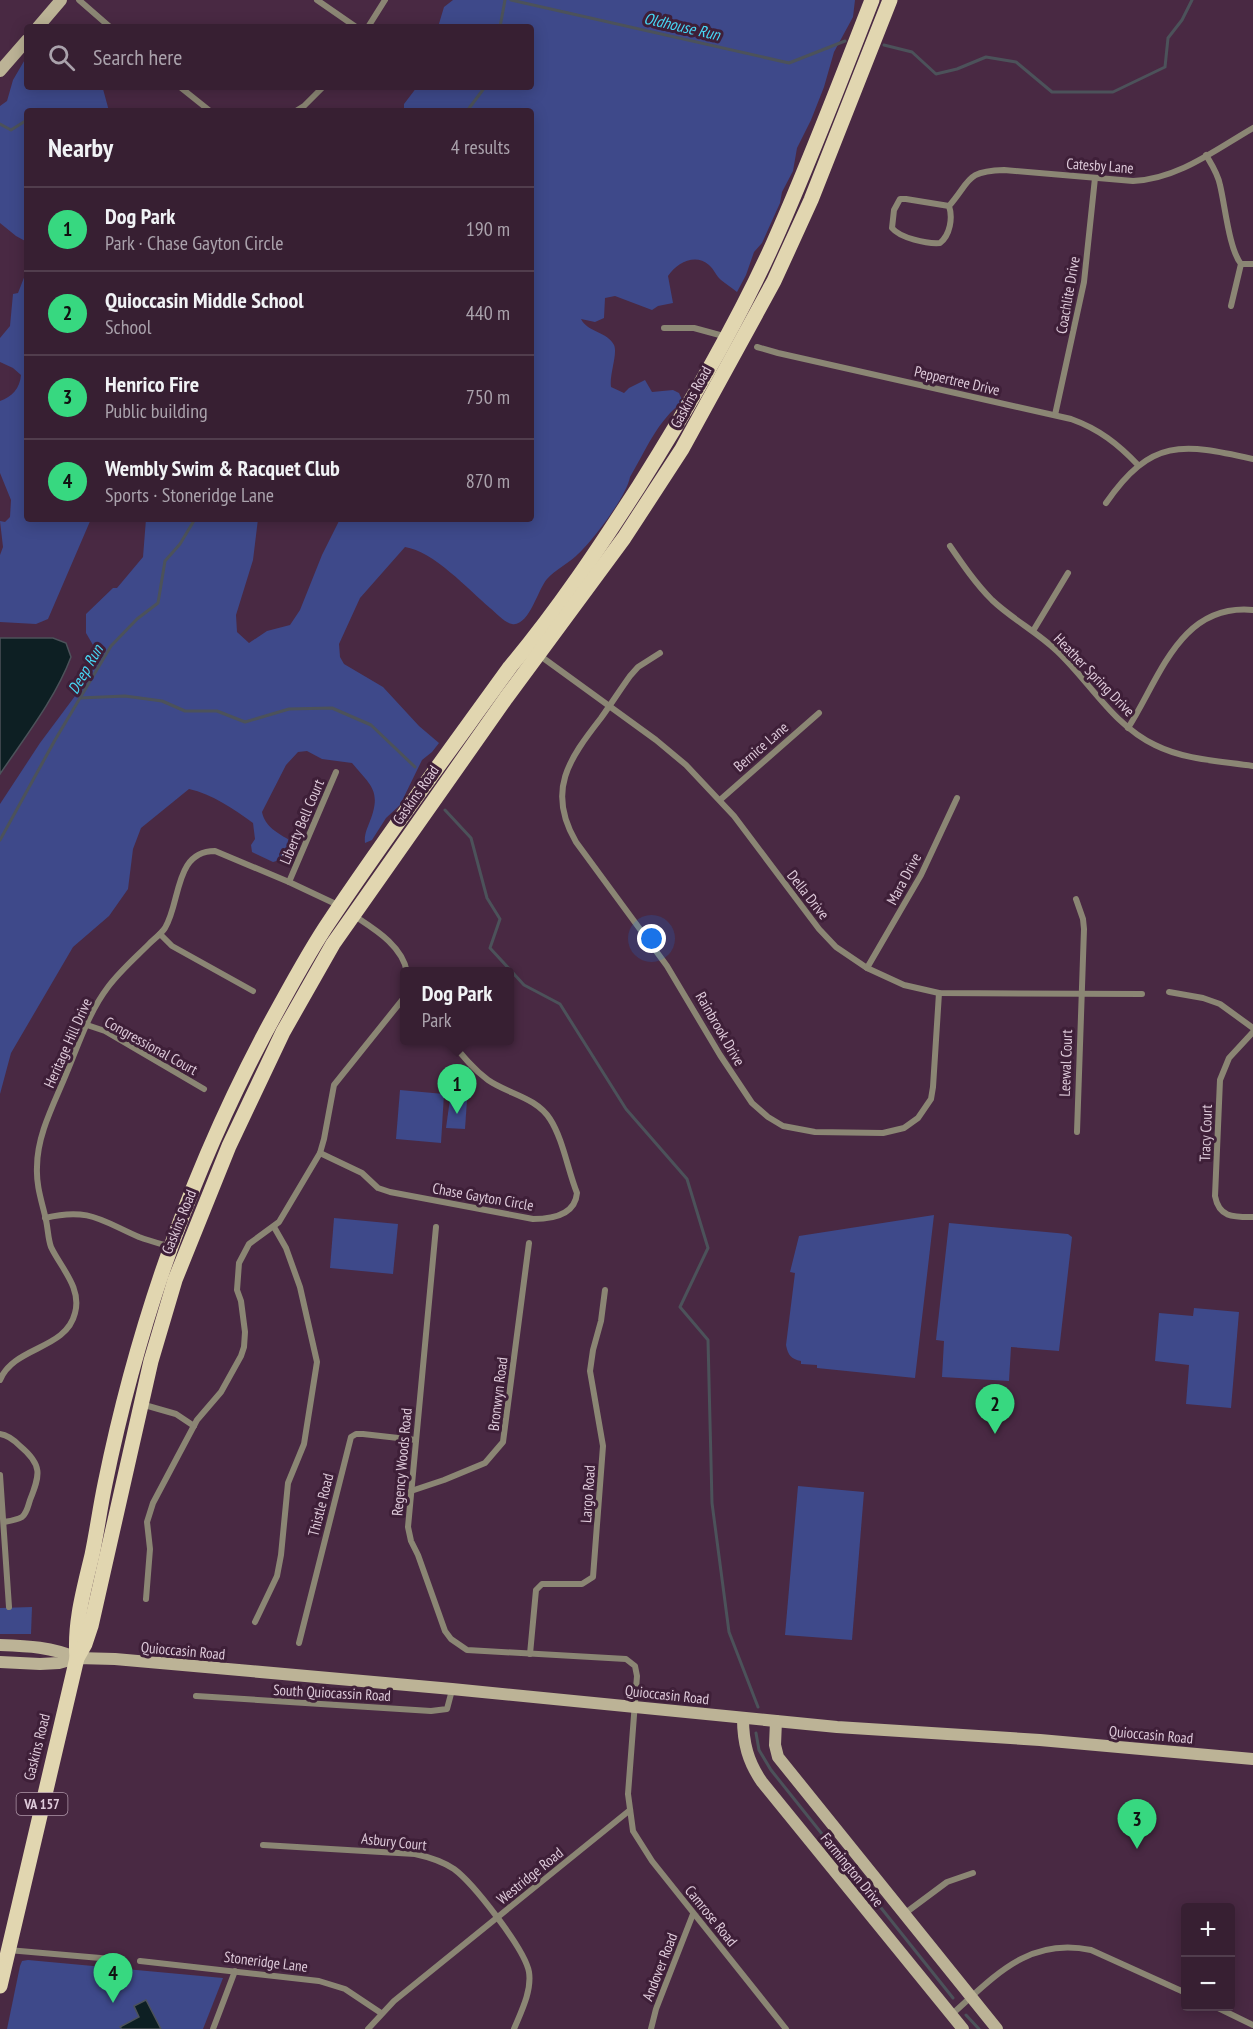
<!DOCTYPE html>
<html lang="en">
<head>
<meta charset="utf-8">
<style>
	:root { --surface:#371f32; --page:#3e273a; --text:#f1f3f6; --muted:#aaa2ac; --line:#513d4d; --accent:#37d880 }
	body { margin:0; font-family:"PT Sans Narrow",sans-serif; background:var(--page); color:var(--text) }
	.controls { position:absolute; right:18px; bottom:18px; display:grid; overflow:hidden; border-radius:6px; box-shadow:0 3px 15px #0003 }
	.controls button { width:54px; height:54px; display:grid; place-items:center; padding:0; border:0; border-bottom:2px solid var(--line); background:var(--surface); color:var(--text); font:30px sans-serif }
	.you { position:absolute; left:652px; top:939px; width:21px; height:21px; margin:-15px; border:4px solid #fff; border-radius:50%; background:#1a73e8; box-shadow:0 0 0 9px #1a73e833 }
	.badge { display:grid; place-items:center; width:39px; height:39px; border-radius:50%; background:var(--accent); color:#111; font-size:20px; font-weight:700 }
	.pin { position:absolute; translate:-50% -50px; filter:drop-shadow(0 2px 3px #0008) }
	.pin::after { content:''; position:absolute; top:32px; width:21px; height:18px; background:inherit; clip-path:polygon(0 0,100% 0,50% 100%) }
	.popup { position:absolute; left:400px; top:967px; width:114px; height:78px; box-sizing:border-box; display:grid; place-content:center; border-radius:6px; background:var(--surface); filter:drop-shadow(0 2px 4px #0005); font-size:20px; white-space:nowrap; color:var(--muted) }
	.popup b { font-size:22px; color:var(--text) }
	.popup::after { content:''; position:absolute; left:50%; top:100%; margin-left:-12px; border:12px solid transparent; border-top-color:var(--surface) }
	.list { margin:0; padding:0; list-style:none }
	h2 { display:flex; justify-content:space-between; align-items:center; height:78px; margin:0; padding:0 24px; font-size:26px }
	h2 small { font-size:20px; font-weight:400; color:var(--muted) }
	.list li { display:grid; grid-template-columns:39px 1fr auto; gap:18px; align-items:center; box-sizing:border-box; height:84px; padding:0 24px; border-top:2px solid var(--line) }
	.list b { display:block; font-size:22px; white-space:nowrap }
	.list p { margin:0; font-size:20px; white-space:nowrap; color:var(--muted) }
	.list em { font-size:20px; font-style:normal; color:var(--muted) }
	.icon { flex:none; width:33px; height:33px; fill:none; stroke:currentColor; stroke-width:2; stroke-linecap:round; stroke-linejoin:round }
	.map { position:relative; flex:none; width:1253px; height:2029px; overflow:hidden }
	.search { position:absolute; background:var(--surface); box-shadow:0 3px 15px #0003; left:24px; top:24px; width:510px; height:66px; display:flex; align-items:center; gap:15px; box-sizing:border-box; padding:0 21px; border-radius:6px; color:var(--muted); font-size:22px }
	.panel { position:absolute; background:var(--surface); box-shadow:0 3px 15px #0003; left:24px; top:108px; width:510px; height:414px; border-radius:6px }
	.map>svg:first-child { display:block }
</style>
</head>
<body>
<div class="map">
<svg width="1253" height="2029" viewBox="0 0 1253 2029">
	<rect width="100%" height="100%" fill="#492943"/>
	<g fill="#3e498a">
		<path d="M453,0h402l-2,17 -19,35 -10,35 -13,33 -14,28 -4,23 -11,21 -2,11 -18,40 -8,9 -8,23 -9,17c-5,-4 -11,-8 -16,-12 -5,-4 -7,-11 -12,-15 -14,-12 -32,-2 -41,11l5,27 -15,3 -6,4 -37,-14 -10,2 -1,20 -9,4 -14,-3c6,13 27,13 33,26 4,9 -5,30 -3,42l13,6 5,-5 16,-8 7,12 21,-2 6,3 4,9c-25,17 -38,50 -53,75 -3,19 -39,66 -54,79 -9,8 -21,14 -29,23 -9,10 -18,48 -35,45 -7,-1 -16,-11 -22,-16 -22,-19 -57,-57 -85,-61l-45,51 -21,46 1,13 4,7 39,23 36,39 20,17 -7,9 -10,8 -22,45 -14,13 -14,22 -7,3c-1,-8 2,-14 5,-22 12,-31 0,-36 -18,-58l-30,-4 -15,-8 -9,1 -12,13 -24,47c3,15 16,21 29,29l-11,19 -7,2 -21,-10 -1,-7 4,-6 -2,-16c-19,-14 -41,-29 -64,-34l-48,39 -8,21 -5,40 -19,27 -36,31 -62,106 -11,41v-290l40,-61 38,-51 12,-32 3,-15 -7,-12v-19l27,-26h4l26,-31 3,-38h112l-5,41 -17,55 1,17 12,11 18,-12 23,-6 10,-15 22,-55 18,-36h191v-408h-127v-7l13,-17h114v-60h-93l6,-20z"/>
		<polygon points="27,56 27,87 101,87 103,89 109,111 27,111 27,242 16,236 0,223 0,106 7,101 13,80"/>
		<path d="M27,270v249h64l-43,100 -12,5 -36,-2v-67l3,-8 -3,-26 5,1 5,-5 1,-17 -11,-27v-72c12,-4 20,-13 21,-26l-8,-7 -13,-6v-24l10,-12 3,-32 5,-1z"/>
		<polygon points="400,1090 444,1094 441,1143 396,1139"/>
		<polygon points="450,1099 467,1100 465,1129 446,1128"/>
		<path d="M934,1215l-19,163 -98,-10v-3l-16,-1v-3c-10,-2 -13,-6 -15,-16l9,-72 -5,-1 9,-36z"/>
		<polygon points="334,1218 398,1224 393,1274 330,1268"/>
		<polygon points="949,1223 1068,1234 1072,1237 1059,1351 1011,1347 1009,1381 942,1377 944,1341 936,1340"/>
		<polygon points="1194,1308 1239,1312 1231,1408 1186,1404 1189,1365 1155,1361 1159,1313 1193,1316"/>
		<polygon points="798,1486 864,1492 852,1640 785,1635"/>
		<polygon points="32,1607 31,1634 0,1634 0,1608"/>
		<polygon points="28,1960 223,1978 203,2029 7,2029 20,1966 22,1961"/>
	</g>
	<g fill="#0d1f23" stroke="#4c525a" stroke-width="1.5">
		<path d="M0,638h53l13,5 5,14c-16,42 -46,80 -71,117z"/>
		<polygon points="146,2000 161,2029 122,2029 120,2027 139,2017 134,2006"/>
	</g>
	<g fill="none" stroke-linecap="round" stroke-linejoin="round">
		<g stroke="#4c525a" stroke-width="3">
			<polyline points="511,0 789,63 845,41"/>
			<polyline points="500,27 505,0"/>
			<polyline points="884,45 912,52 936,74 957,69 986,57 1016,62 1052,92 1113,92 1165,67 1168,38 1182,20 1192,0"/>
			<polyline points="467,111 485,87"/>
			<polyline points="0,124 11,130 27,120"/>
			<polyline points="80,698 125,696 162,701 185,711 217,711 245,722 289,709 332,708 371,725 415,767"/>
			<polyline points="445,810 471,838 487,898 500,919 490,948 524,985 560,1004 626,1109 687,1179 708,1248 680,1307 708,1340 712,1503 729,1632 758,1707"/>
			<polyline points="0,840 55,740 111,646 137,619 158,603 165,561 180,544 195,519"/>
			<polyline points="756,1733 759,1750 771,1770 953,1998"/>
			<polyline points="966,2015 979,2029"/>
		</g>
		<g stroke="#8b8674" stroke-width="6">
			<polyline points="79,0 110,27"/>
			<polyline points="317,0 356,27"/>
			<polyline points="368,27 385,0"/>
			<polyline points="180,87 210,111"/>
			<polyline points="296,111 304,106 323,87"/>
			<path d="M1206,155c6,10 12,19 14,30 5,20 9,64 21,79l-10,42"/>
			<path d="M949,206c4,12 1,29 -9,37 -13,1 -40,-5 -48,-15l2,-18 6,-11h6l43,7c22,-25 16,-35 55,-36l129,11c45,-2 82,-31 120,-53"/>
			<polyline points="1241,264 1253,264"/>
			<polyline points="664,328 694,328 727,337"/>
			<path d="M757,347l21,6 293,66c28,10 47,25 67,46"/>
			<polyline points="1055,415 1084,282 1095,178"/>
			<path d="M1106,503c45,-65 76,-60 147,-44"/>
			<path d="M950,546c13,19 26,38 42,54 20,19 45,32 65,51 33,31 56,74 98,94 30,15 65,16 98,21"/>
			<polyline points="1033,631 1068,573"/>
			<path d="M660,653l-22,14 -8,9c-10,14 -19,28 -29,42 -32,41 -55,73 -25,124l91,124 53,89 32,48 16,14 15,9 32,6 68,1 21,-5 14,-10 13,-19 2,-12 6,-94"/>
			<polyline points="539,655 656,740 686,765 734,816 819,929 836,947 867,968 904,985 939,993 1142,994"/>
			<path d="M1128,728c32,-50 52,-125 125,-118"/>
			<polyline points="720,800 819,713"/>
			<polyline points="289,882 336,772"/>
			<polyline points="1076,899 1083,919 1084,929 1077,1132"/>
			<path d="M353,915c21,14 49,30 54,57"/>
			<polyline points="160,934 172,946 253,991"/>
			<polyline points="867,968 921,875 957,798"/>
			<polyline points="1169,992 1203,998 1220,1004 1253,1028"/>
			<polyline points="87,1025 105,1031 204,1089"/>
			<path d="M1253,1032l-24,26 -9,22 -5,116c4,22 19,21 38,21"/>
			<path d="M320,1153l42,20 16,15 12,4 143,27c18,0 42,-3 44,-26 -9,-22 -14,-54 -27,-74 -14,-22 -42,-25 -62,-39 -15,-11 -26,-25 -38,-40"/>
			<path d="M45,1218c44,-11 57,3 94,19 11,4 22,7 32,10"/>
			<polyline points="436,1227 408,1527 411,1541 418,1555 445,1631 451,1639 467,1650 626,1659 635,1666 637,1676 628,1794 633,1831 652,1861 786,2029"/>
			<path d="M0,1380c14,-34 66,-30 75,-67 7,-25 -14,-45 -24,-66 -3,-8 -3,-18 -5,-27 -4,-18 -10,-34 -9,-53 0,-33 18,-65 30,-95 12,-29 22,-60 41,-85 12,-16 27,-29 41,-43 5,-5 12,-10 16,-16 16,-26 9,-77 50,-77l74,31 51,24"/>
			<polyline points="141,1404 176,1414 194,1426"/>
			<path d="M0,1434c8,1 15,7 20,12 23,19 20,29 10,54 -2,6 -3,13 -8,17 -5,3 -12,4 -18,5"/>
			<polyline points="0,1475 9,1607"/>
			<polyline points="411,1491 444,1480 485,1463 503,1442 529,1243"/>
			<polyline points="146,1599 150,1549 147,1522 153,1503 197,1420 221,1392 241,1356 244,1347 245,1332 241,1301 237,1290 239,1263 249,1244 279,1222 320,1153 324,1139 334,1085 403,999 404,994"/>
			<polyline points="255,1622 277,1576 281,1555 288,1483 304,1444 317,1362 300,1287 286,1248 274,1227"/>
			<polyline points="299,1643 351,1437 356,1434 363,1434 416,1440"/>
			<polyline points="530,1654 536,1590 542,1584 582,1584 593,1577 603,1446 590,1371 593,1350 601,1321 605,1290"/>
			<polyline points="196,1696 431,1711 447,1709 452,1690"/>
			<path d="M263,1845l152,9c14,3 27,7 39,15 19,14 71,80 75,103 3,19 -8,40 -15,57"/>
			<polyline points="904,1914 947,1882 973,1873"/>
			<polyline points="8,1950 112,1959"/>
			<polyline points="140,1961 319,1981 345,1989 381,2013"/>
			<polyline points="1214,2006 1253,2025"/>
			<path d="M951,2015c44,-39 77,-78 140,-65l95,43"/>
			<polyline points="213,2029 235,1971"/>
			<polyline points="368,2029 394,2001 630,1810"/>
			<polyline points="651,2029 656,2009 693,1914"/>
		</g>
		<g stroke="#bcb396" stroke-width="12">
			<polyline points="38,27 61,0"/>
			<polyline points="0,71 27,40"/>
			<path d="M0,1645c28,1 52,2 77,13"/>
			<polyline points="0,1662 40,1664 59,1663 77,1658 115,1659 452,1689 837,1727 1040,1740 1253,1759"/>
			<path d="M743,1718c0,25 5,44 19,64l201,247"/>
			<polyline points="776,1721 775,1745 778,1757 997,2029"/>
		</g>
		<g stroke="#e1d6b0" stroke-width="15">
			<path d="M77,1658c-3,-35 7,-69 15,-103 5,-24 8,-47 13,-71 32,-157 85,-309 160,-451 19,-35 38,-71 60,-105 59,-89 123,-175 185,-261 48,-57 89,-119 129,-181 49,-78 96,-158 134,-242 36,-80 67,-162 99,-244"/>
			<polyline points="0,1986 77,1658 85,1644 91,1626 151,1361 175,1280 229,1146 283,1032 333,944 506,698 624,538 682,449 774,281 811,200 890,0"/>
		</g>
	</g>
	<g text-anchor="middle" stroke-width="6" stroke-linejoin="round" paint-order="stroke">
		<rect fill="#3e1f38" stroke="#ae97a9" stroke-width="1.5" x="16.5" y="1793" width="51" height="22" rx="4.5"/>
		<g font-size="14" font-weight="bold" fill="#decada">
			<text x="42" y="1809">VA 157</text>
		</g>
		<g font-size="15" fill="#decada" stroke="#3e1f38">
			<text transform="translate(1100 166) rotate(4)" y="5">Catesby Lane</text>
			<text transform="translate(1068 295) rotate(-80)" y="5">Coachlite Drive</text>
			<text transform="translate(957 381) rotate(13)" y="5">Peppertree Drive</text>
			<text transform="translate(691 397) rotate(-61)" y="5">Gaskins Road</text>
			<text transform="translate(1094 675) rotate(46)" y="5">Heather Spring Drive</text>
			<text transform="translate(761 747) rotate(-41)" y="5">Bernice Lane</text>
			<text transform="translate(416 795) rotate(-55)" y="5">Gaskins Road</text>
			<text transform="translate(302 822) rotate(-67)" y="5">Liberty Bell Court</text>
			<text transform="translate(904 879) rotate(-62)" y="5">Mara Drive</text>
			<text transform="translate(808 895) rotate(52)" y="5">Della Drive</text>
			<text transform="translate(720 1029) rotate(60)" y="5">Rainbrook Drive</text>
			<text transform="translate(68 1043) rotate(-66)" y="5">Heritage Hill Drive</text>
			<text transform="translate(151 1046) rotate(29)" y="5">Congressional Court</text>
			<text transform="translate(1066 1063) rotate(-88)" y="5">Leewal Court</text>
			<text transform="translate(1206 1133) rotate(-88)" y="5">Tracy Court</text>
			<text transform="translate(483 1197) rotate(10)" y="5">Chase Gayton Circle</text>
			<text transform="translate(179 1222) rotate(-68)" y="5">Gaskins Road</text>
			<text transform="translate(498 1394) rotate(-83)" y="5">Bronwyn Road</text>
			<text transform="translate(402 1462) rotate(-85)" y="5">Regency Woods Road</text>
			<text transform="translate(588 1494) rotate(-86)" y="5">Largo Road</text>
			<text transform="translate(321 1505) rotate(-76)" y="5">Thistle Road</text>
			<text transform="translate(183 1651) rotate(5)" y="5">Quioccasin Road</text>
			<text transform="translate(332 1693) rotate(3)" y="5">South Quiocassin Road</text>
			<text transform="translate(667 1695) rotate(6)" y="5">Quioccasin Road</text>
			<text transform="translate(1151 1735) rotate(5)" y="5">Quioccasin Road</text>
			<text transform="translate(37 1747) rotate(-76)" y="5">Gaskins Road</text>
			<text transform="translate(394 1842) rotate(6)" y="5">Asbury Court</text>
			<text transform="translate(852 1870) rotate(51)" y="5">Farmington Drive</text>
			<text transform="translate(530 1876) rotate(-39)" y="5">Westridge Road</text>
			<text transform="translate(711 1916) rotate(51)" y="5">Camrose Road</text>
			<text transform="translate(266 1962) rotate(7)" y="5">Stoneridge Lane</text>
			<text transform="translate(660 1967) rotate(-69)" y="5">Andover Road</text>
		</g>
		<g font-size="16" font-style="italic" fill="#47d8f5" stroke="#3e1f38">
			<text transform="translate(682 26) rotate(13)" y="6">Oldhouse Run</text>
			<text transform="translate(85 669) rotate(-60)" y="6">Deep Run</text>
		</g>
	</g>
</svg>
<div class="controls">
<button>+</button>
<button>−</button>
</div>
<div class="you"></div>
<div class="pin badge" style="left:457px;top:1114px">1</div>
<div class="popup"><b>Dog Park</b>Park</div>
<div class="pin badge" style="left:995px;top:1434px">2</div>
<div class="pin badge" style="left:1137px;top:1849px">3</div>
<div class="pin badge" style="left:113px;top:2003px">4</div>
<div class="search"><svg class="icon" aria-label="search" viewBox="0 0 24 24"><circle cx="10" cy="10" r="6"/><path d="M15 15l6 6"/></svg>Search here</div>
<section class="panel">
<h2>Nearby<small>4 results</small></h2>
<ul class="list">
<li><span class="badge">1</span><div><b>Dog Park</b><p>Park · Chase Gayton Circle</p></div><em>190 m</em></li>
<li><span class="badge">2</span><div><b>Quioccasin Middle School</b><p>School</p></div><em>440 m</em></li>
<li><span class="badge">3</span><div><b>Henrico Fire</b><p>Public building</p></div><em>750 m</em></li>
<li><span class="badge">4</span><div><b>Wembly Swim &amp; Racquet Club</b><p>Sports · Stoneridge Lane</p></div><em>870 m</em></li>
</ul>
</section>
</div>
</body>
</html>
